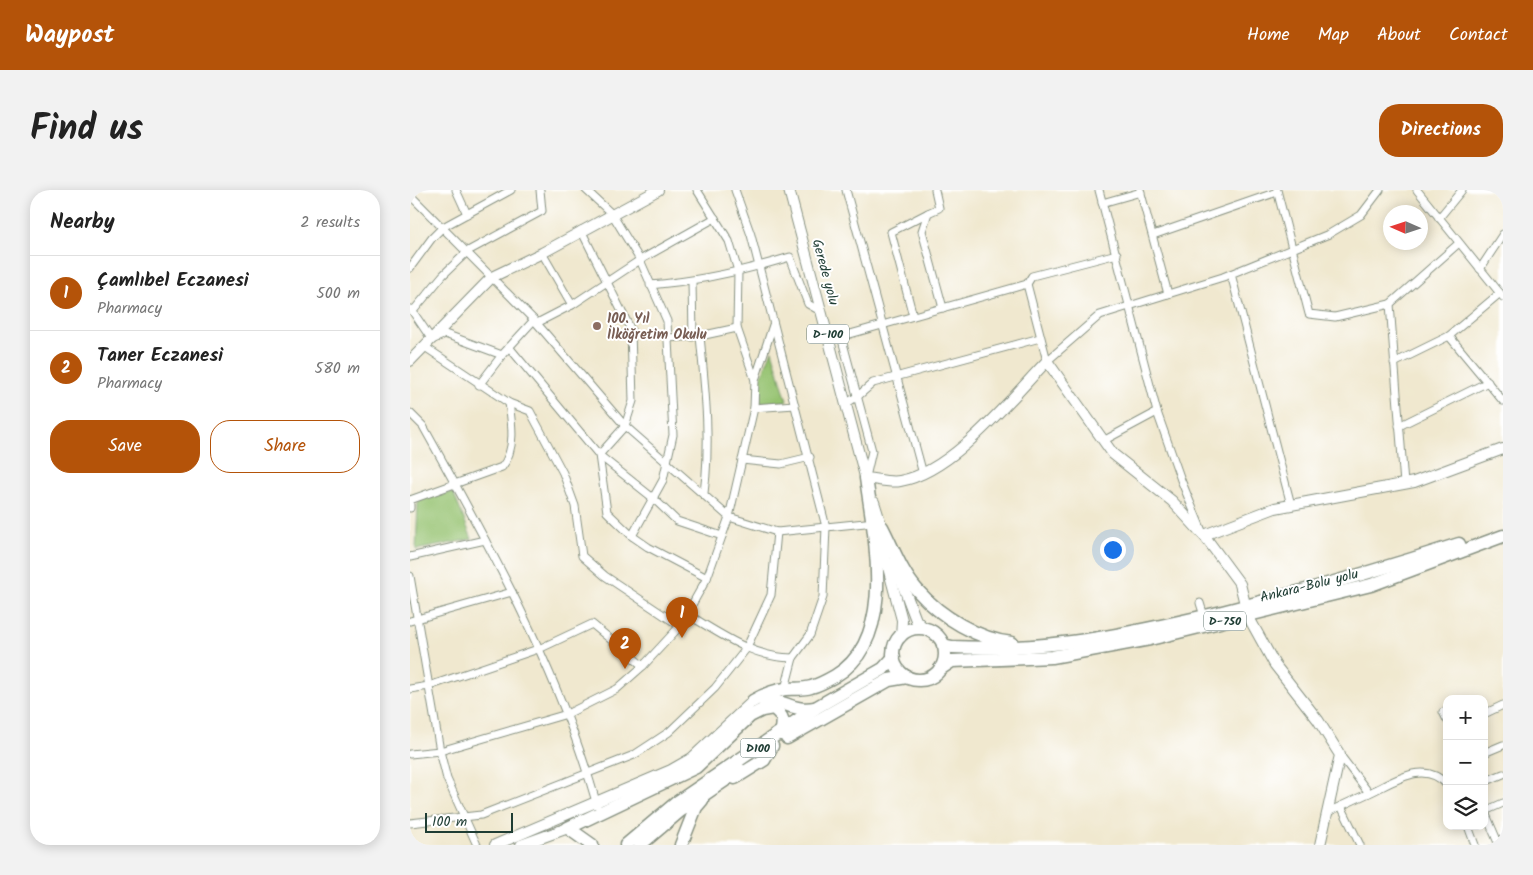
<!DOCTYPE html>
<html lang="en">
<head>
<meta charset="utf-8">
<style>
	:root { --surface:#fff; --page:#f2f2f2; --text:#222; --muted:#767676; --line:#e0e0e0; --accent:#b45309 }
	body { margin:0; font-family:Kalam,sans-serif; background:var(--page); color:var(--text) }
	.controls { position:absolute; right:15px; bottom:15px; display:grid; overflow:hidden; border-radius:10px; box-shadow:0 2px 12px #0003 }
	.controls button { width:45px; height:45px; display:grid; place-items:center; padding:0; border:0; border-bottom:1px solid var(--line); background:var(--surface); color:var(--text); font:25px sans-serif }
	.compass { position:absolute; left:973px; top:15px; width:45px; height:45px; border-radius:50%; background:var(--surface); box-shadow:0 2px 12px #0003; rotate:273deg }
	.scale { position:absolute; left:15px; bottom:12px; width:88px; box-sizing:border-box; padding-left:5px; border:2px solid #1f3d34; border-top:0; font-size:14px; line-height:18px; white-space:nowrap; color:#1f3d34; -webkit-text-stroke:4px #fff; paint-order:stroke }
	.you { position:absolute; left:702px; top:359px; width:18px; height:18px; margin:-12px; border:4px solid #fff; border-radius:50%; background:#1a73e8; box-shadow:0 0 0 8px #1a73e833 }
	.badge { display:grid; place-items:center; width:32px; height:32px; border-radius:50%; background:var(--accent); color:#fff; font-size:16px; font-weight:700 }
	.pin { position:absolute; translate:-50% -41px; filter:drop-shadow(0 1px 2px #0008) }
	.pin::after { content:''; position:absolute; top:26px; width:18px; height:15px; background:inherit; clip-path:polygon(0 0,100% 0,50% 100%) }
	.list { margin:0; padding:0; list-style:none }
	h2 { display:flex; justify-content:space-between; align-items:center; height:65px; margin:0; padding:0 20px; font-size:21px }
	h2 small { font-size:16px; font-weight:400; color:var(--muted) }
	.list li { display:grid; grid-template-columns:32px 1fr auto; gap:15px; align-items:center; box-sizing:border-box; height:75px; padding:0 20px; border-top:1px solid var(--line) }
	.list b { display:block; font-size:19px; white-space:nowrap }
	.list p { margin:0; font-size:16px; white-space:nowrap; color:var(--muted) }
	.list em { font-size:16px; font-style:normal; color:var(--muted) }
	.actions { display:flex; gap:10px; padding:15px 20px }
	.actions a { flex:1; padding:11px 0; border:1px solid var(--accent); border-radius:20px; text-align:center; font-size:18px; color:var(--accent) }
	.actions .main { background:var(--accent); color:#fff }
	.icon { flex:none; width:28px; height:28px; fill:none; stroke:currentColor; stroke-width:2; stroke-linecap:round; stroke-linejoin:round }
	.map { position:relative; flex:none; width:1093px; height:655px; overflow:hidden; border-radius:20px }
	header { display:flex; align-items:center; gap:30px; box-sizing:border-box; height:70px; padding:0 25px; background:var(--accent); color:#fff }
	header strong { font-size:24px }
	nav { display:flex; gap:28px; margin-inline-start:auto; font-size:18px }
	.intro { display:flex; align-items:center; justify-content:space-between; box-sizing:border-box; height:120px; padding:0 30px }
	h1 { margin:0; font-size:35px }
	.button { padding:12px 22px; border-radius:20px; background:var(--accent); color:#fff; font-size:18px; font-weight:700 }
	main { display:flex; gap:30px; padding:0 30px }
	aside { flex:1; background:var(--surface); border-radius:20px; box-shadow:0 2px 12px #0003 }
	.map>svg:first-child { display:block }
</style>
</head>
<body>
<header>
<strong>Waypost</strong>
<nav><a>Home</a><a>Map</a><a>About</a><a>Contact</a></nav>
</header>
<div class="intro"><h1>Find us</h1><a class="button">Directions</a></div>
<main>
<aside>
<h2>Nearby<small>2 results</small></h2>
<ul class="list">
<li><span class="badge">1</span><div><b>Çamlıbel Eczanesi</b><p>Pharmacy</p></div><em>500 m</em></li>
<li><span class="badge">2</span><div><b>Taner Eczanesi</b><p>Pharmacy</p></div><em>580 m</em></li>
</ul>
<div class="actions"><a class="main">Save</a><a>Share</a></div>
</aside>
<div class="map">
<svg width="1093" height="655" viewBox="0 0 1093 655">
	<rect width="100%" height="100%" fill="#fff"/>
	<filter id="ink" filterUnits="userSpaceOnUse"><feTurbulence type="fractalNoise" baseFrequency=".02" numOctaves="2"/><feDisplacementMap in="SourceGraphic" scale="10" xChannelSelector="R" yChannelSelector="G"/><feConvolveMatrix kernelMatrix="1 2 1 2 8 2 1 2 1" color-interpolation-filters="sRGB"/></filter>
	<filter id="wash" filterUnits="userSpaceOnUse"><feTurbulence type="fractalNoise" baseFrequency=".0096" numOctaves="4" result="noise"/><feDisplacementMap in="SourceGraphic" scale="20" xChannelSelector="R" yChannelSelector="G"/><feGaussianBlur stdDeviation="1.12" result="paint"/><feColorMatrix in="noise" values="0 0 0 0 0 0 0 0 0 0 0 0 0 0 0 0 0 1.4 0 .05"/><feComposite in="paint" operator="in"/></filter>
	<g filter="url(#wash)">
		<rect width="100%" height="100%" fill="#f0e8cf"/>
		<g fill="#95c270" stroke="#5a8052">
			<polygon points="362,160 377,211 350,213 349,192"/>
			<polygon points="43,302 62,349 6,360 8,313 12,309"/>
		</g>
	</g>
	<g filter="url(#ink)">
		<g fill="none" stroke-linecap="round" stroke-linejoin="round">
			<defs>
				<g id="street">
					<polyline points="46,0 57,24"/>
					<polyline points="176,0 202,24 230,70 257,131 263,245 253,290 222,346"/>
					<polyline points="325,0 341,45 416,337 413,407 400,445 383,468 375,499"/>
					<polyline points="436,0 513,284"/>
					<polyline points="525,0 529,18 518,23 512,41 533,118"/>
					<polyline points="689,0 747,222 771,290 792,341"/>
					<polyline points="730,0 758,104"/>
					<polyline points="867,0 899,124 925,127 980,114 1049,53"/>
					<polyline points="1007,0 1093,107"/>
					<polyline points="0,5 124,130 215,236 319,327 367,342 465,332"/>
					<polyline points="692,13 731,2"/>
					<polyline points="1029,28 1052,0"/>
					<polyline points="171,40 221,140 223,211 215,236 189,265 197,322 222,346 238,357 297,388"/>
					<polyline points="743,45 867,2"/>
					<polyline points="132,63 162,115"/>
					<polyline points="0,78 22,48 33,37 101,0"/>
					<polyline points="1070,79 1093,44"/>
					<polyline points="821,84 881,315"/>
					<polyline points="282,91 283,147"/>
					<polyline points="617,94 637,171 690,125 813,87 919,44 951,25 970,0"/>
					<path d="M240,95c48,-4 94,-14 140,-28l18,47 14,8"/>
					<polyline points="980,114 994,294"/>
					<polyline points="1,119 22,150 35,144 92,165"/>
					<polyline points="4,120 33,85 58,61 132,21 130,0"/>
					<polyline points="503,126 481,42 518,23"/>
					<polyline points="127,133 162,115 230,70 305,28"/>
					<path d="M290,146c5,52 11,106 4,157"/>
					<polyline points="431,146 462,261 456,287"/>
					<polyline points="1039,146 1093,211"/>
					<polyline points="257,148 290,146 327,138"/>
					<polyline points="419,150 617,94 622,86 707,64"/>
					<polyline points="15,157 99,213 120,221 153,283 165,316 172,366 195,386 270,436"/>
					<polyline points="99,157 189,265 243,308 267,331 312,346"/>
					<polyline points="984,173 1039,146 1090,103"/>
					<polyline points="345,190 363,135"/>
					<polyline points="69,195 92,165 124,130"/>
					<polyline points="437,213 448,206 463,193 630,148"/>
					<polyline points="344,218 385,215"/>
					<path d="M0,223l13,13c68,122 136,245 174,379"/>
					<polyline points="989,236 1078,192"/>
					<polyline points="693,251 747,222"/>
					<polyline points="332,270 371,274 400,267"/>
					<path d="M0,310l92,-33c14,-17 10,-44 7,-64"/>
					<polyline points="0,318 0,310"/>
					<polyline points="0,367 75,350"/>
					<polyline points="0,386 30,561 37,589 67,655"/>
					<polyline points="790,413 794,426"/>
					<path d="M277,424c34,20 66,44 106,44"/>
					<polyline points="0,431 102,402"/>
					<polyline points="0,499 19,496 131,458 182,434 233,476"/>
					<polyline points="1033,522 1037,530"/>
					<polyline points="1074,524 1093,515"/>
					<polyline points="1074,563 1093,555"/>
					<polyline points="0,564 30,561 157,524 207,499 233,476 270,436 297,388 319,327 344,218 345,190 327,138 328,81 319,51 287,0"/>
					<path d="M930,565l29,38c25,-11 55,-34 78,-8"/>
					<polyline points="1074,592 1093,584"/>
					<polyline points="931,616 950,655"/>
					<polyline points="1074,620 1089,655"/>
					<polyline points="1075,621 1093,613"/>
					<polyline points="918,622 959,603"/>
					<polyline points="0,633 71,625 224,565 259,542 305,498 336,459 361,405 367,342"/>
					<polyline points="1058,636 1065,655"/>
				</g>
				<g id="secondary">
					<polyline points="0,171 82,87 132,63 248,0"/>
					<path d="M456,288c10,1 24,5 34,3 53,-9 111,-83 147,-120l66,93 59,47 34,37 34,46 8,32 27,49 43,55 22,35 -20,90"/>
					<polyline points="794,345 865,318 1004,292 1093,259"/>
					<polyline points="85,655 261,580 282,568 343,511"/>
					<polyline points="111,655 158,638"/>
				</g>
				<g id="primary">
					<polyline points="379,0 457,294"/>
					<polyline points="464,312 474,344"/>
					<polyline points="468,340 492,430 491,447"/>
					<polyline points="484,372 506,430 515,439"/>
				</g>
				<g id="highway">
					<path d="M472,337c11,21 20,47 36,64 22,25 61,49 94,52"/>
					<circle cx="509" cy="464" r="26"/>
					<path d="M533,455l9,2c95,5 178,-13 270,-35 80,-20 158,-42 237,-68"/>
					<polyline points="530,479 542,471 642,467 740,449 961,395 1093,346"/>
					<path d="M353,510c22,-1 28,12 52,8"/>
					<path d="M343,511c10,-6 20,-10 32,-12 8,-1 17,1 26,-2 8,-2 17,-7 24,-11 63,-37 39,-140 31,-198"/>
					<polyline points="377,548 479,490 497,487"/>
					<polyline points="325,588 354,570 362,556"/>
					<path d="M182,655l-24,-17 128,-61 54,-51 12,-6 11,-2c11,8 11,13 8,26"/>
					<polyline points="216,655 266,613 407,517 473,479 484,467"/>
					<polyline points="230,655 270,621 330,580"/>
					<polyline points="271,655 286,617 292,610"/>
				</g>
			</defs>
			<use href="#street" stroke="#889282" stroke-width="9"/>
			<use href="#secondary" stroke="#889282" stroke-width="12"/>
			<use href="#primary" stroke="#889282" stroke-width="12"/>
			<use href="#highway" stroke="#889282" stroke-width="15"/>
			<use href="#street" stroke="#fff" stroke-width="7"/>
			<use href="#secondary" stroke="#fff" stroke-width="10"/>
			<use href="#primary" stroke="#fff" stroke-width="10"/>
			<use href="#highway" stroke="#fff" stroke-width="12"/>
		</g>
	</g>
	<circle fill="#8d6e63" stroke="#fff" stroke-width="2" cx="187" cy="136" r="5"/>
	<g text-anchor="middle" stroke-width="4" stroke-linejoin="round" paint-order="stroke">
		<g fill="#fff" stroke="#627771" stroke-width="1">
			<rect x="397" y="134.5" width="42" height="19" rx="4"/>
			<rect x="794" y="421.5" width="42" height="19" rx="4"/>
			<rect x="330.5" y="548.5" width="35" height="19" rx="4"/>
		</g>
		<g font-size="12" font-weight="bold" fill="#1f3d34">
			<text x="418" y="148">D-100</text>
			<text x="815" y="435">D-750</text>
			<text x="348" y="562">D100</text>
		</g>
		<g font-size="14" fill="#1f3d34" stroke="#fff">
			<text transform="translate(416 82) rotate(75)" y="5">Gerede yolu</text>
			<text transform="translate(899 395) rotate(-14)" y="5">Ankara-Bolu yolu</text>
		</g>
		<g font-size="14" font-weight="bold" fill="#785e54" stroke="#fff" text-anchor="start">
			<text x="197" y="133">100. Yıl<tspan x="197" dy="16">İlköğretim Okulu</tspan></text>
		</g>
	</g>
</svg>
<div class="controls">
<button>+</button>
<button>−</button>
<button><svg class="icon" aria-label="layers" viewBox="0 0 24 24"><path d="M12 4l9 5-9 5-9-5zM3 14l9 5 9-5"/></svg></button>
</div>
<svg class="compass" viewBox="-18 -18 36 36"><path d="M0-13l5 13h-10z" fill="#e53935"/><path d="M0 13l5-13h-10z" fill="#767676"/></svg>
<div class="scale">100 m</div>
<div class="you"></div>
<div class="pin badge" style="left:272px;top:448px">1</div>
<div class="pin badge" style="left:215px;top:479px">2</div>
</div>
</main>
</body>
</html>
